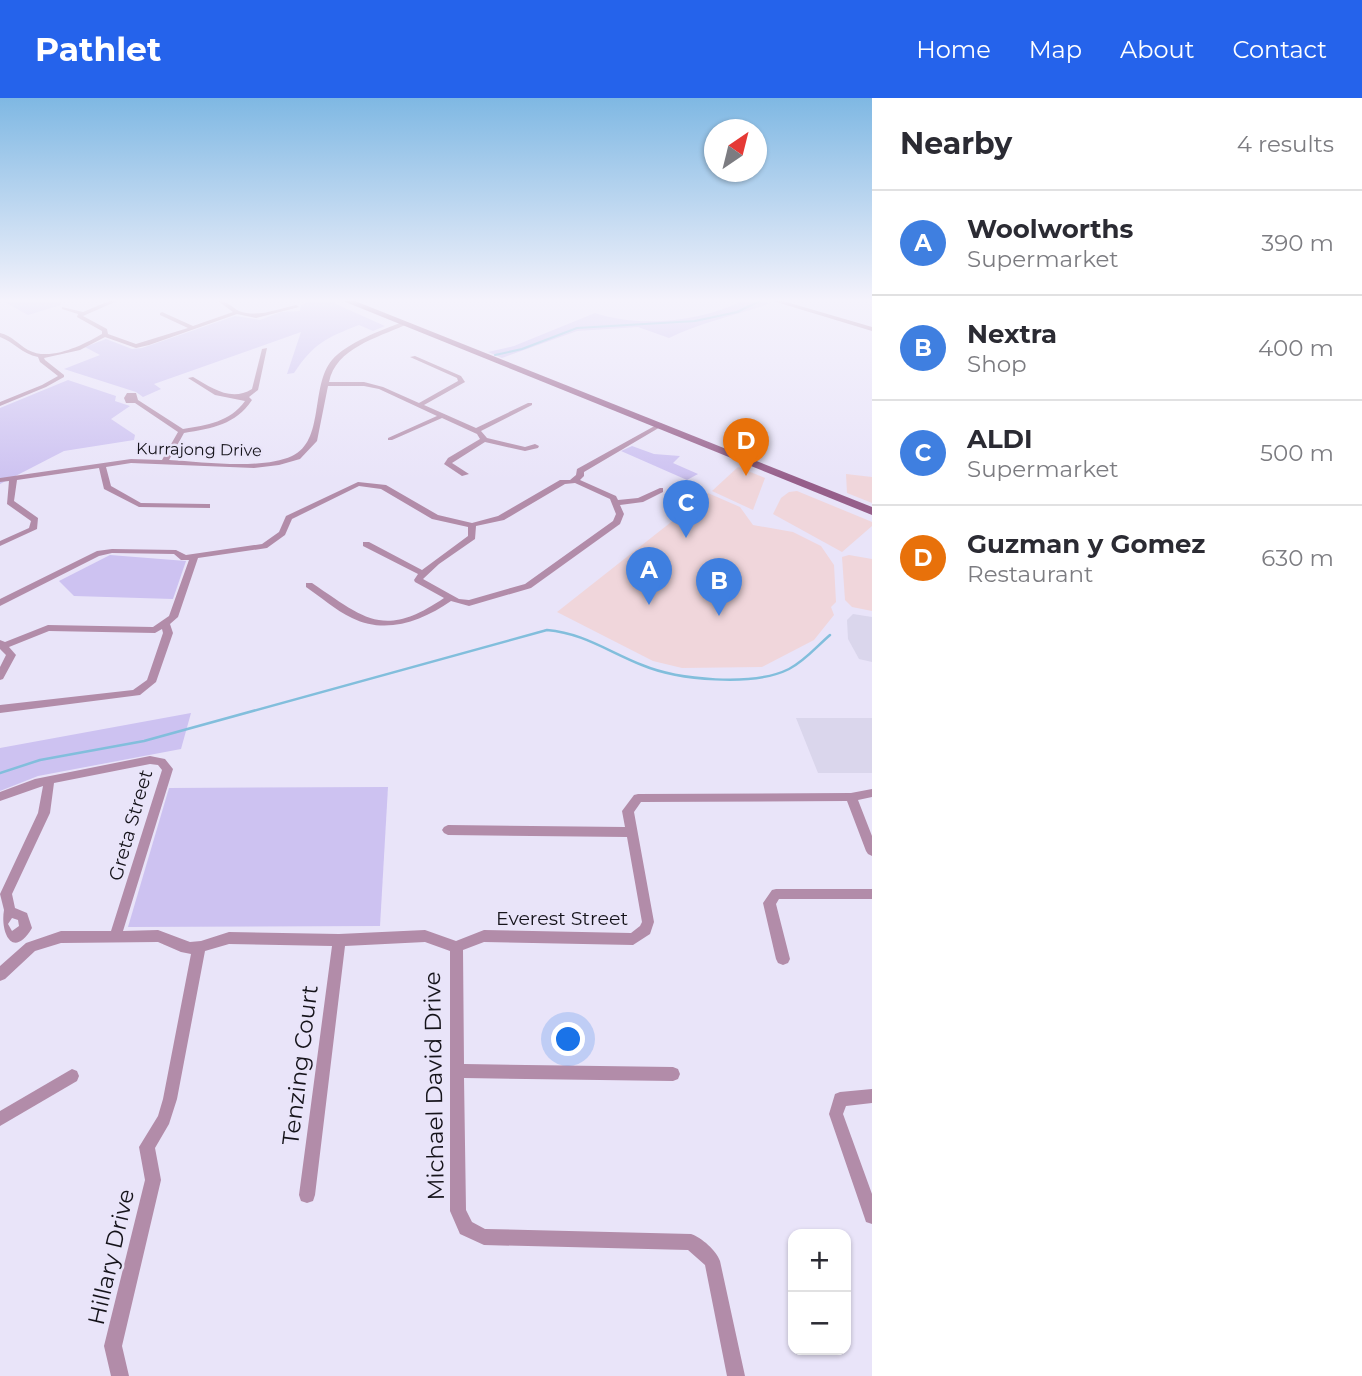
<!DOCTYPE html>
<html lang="en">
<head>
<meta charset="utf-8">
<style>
	:root { --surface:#fff; --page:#f7f7f7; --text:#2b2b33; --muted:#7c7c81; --line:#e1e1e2; --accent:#2563eb }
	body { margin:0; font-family:Montserrat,sans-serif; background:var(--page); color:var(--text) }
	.controls { position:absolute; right:21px; bottom:21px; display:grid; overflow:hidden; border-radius:14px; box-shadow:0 2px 5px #0004 }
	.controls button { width:63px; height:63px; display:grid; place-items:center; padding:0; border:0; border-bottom:2px solid var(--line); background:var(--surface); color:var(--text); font:35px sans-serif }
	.compass { position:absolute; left:704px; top:21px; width:63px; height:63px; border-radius:50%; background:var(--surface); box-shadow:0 2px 5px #0004; rotate:35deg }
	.you { position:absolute; left:569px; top:942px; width:24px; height:24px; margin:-18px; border:5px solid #fff; border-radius:50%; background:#1a73e8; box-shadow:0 0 0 10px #1a73e833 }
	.badge { display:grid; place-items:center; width:46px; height:46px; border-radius:50%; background:var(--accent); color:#fff; font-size:23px; font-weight:700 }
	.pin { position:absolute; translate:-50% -58px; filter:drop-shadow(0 2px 4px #0008) }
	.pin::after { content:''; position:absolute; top:37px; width:24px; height:21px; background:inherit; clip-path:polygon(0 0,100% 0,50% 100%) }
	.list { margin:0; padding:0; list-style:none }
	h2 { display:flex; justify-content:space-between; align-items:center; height:91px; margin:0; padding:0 28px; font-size:30px }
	h2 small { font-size:23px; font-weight:400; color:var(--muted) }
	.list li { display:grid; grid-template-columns:46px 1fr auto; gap:21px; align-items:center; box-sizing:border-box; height:105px; padding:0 28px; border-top:2px solid var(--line) }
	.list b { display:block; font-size:26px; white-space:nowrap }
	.list p { margin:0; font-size:23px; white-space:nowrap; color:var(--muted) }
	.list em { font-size:23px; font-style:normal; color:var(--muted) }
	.map { position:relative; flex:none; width:872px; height:1278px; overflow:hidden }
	header { display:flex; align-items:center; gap:42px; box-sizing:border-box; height:98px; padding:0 35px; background:var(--accent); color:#fff }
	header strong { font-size:33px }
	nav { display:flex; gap:38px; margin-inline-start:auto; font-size:24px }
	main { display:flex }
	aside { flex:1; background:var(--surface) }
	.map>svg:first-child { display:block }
</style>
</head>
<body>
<header>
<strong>Pathlet</strong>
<nav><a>Home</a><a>Map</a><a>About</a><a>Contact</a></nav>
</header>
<main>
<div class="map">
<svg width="872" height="1278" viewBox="0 0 872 1278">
	<rect width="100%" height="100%" fill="#e9e4f9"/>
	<g fill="#f0d6db">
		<polygon points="738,369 765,380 753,412 712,393"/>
		<polygon points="846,376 872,379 872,405 847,395"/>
		<polygon points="797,393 865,421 872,424 872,428 842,454 773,416 781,400 789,394"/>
		<polygon points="708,395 740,409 753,427 793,434 821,448 834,467 836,504 831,509 834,517 814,542 762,569 682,570 653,563 557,514"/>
		<polygon points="849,457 872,461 872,513 852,509 845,502 842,459"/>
	</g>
	<g fill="#dad6ec">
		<polygon points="853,516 872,519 872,564 859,561 848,541 847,522"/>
		<polygon points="872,620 872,675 818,675 796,620"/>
	</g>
	<g fill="#cdc2f1">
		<polygon points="3,203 60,203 61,207 28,217"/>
		<path d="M311,203h18l56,25 -12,5 -14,-6c-33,13 -45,18 -65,48l-7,1 14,-42 -147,52 7,5 -18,8 -7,-5 -72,-23 36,-14 -15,-8 21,-8 26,10 10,-1 93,-32 25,4 21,-8 19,-1 1,-6z"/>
		<path d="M742,203l29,2c-34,12 -70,19 -102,35l-31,-11 -61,4 -75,27 -14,-6 26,-6 81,-33c45,15 105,9 147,-12z"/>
		<polygon points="68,282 116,298 115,303 130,308 111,321 135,337 134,342 64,353 0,386 0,310"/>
		<polygon points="632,348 654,356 680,358 673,365 698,376 687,382 621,353"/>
		<polygon points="110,457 186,463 173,501 74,498 59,483"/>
		<polygon points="191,615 181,651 38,678 0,693 0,650"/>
		<polygon points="388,689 380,828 128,829 169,690"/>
	</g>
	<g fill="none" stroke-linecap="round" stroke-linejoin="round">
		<polyline stroke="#82bedc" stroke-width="2" points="495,257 522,251 577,230 695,223 737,214 760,203"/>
		<path stroke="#82bedc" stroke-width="2.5" d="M0,675l40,-13 104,-19 403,-111c36,3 62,22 95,35 36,15 111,22 147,4 16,-8 28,-23 41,-34"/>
		<g fill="#b28ca9" fill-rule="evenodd">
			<path d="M109,203h8l-34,15 24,13 1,5 28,10 52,-16 -28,-13v-2l2,-1 31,14 40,-14 -15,-11c10,0 13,6 21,10 18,7 39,-2 57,-6l3,2 -43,11 -19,-4 -88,31 -13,3 -31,-11 -25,13 -36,8 1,2 19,15v2l-18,10 -46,19v-4l42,-17 16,-9 -18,-14 -2,-5c-16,-3 -24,-15 -38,-20v-4c12,3 18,11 28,17 22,12 55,-5 74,-16v-3l-25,-14 1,-3 -16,-5v-2l21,5z"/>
			<polygon points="773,203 783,203 872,229 872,233"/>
			<path d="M403,224l3,2 -1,1c-28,13 -69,23 -76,57h35l19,5 36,16 39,-22 -1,-3 -47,-21 5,-1 46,20 4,6 -41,23 52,23 52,-25h4v2l-51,26 6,7 38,9 10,-3 4,2 -1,2 -13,3 -40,-9 -33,21 17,11 -7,2 -18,-12 4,-6 32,-19 -3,-5 -35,-16 -50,22h-4v-2l49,-22 -58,-27 -15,-3h-36l-11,55 -17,18 -21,6 -25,3 -123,-5 -25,4 5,19 30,17 66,1h3v4l-71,-1 -35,-18 -5,-21 -82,12 -3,21 24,17 -1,11 -37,17v-5l29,-13 2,-7 -24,-17 2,-23 -9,1v-4l131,-19 31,1 16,-28 -43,-29h-9l-2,-5 3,-5h9l2,7 45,29c24,-4 47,-7 62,-28l-30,-6 -27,-17 5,-1c19,11 38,25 59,12l10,-40 5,-1 -9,42 -9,7 3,3c-17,25 -39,28 -68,33l-15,27c34,2 92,10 123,-4 33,-15 18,-70 40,-96 15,-17 49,-30 71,-38z"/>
			<path d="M660,325l2,1v2l-78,46v4l-4,4 36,16 2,4 20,-2 22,-10h3v4l-20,10 -23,3 4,9 -4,10 -89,64 -62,18 -18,-5c-29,20 -65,34 -99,17 -17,-8 -31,-21 -46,-31v-4h6c53,36 72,56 132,15l-29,-16 -1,-2 4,-6 -55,-28v-4h6l53,28 46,-34v-9l-36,-8 -51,-30 -22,-3 -67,33 -7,16 -18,13 -69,10 -20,59 -8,7 3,9 -17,49 -16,13 -140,18v-8l133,-15 14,-10 16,-47 -1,-4 -7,4 -106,-2 -40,16 7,8 -13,24 -3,1v-13l6,-12 -6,-6v-9l5,2 43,-17 105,2 16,-11 20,-56h-8l-7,-6 -62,-1 -13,3 -99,50v-7l97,-48 15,-2 64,1 10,5 76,-11 17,-12 7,-16 72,-34 28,3 52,30 34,8 26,-7 62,-36h10l6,-5 1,-6zM575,385l35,16 6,15 -3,7 -88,63 -56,16 -10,-1 -36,-20 16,-15 36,-25 1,-13 28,-6 61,-36z"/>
			<path d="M150,658l15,3 8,10 -50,162 35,-1 32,12 11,-1 28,-9 110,2 86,-4 31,11 28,-11 147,3 9,-7 2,-4 -15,-85 -179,-2 -4,-2 -2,-3 2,-3 4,-2 177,2 -3,-16 12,-16 4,-1 213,-1 21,-4v8l-14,3 14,36v20l-4,-2 -2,-3 -19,-50 -206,1 -7,10 20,110 -4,12 -17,11 -149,-3 -21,8 1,114 209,3 5,2 2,5 -2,5 -5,2 -209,-3 2,132 6,12 13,7 206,5c11,4 25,16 29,27l25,115h-18l-22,-111 -17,-15 -204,-5 -24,-11 -10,-23v-260l-25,-9 -80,4 -30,249 -2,6 -6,2 -6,-2 -2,-6 33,-249 -103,-2 -24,7 -28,148 -8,25 -14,24 6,32 -39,166 7,30h-18l-7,-30 41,-166 -6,-33 19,-31 5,-17 28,-145 -10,-2 -23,-10 -97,1 -26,8 -30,28 -5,2v-15l26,-23 35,-12h50l51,-161 -4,-5 -8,-1 -96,19 -4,30 -38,81 3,14 12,5 5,15c-19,32 -32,5 -28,-18l-4,-16 38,-81 5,-27 -43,15v-9l35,-13zM12,820l6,2 1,6 -7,5 -4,-7z"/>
			<polygon points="776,791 872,791 872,801 779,801 776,806 790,861 788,865 783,867 778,865 776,861 763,805 772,792"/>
			<polygon points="72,971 77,973 79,978 77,983 0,1028 0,1013"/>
			<polygon points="872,991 872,1005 846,1008 843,1016 872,1096 872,1126 866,1124 864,1118 829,1016 835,996 840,994"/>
		</g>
		<polygon fill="#965f8a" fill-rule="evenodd" points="343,203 355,203 872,409 872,417"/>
	</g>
	<linearGradient id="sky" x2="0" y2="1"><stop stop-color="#7fb8e3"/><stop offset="0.53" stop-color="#f5f3fc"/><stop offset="1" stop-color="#f5f3fc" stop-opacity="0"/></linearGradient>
	<rect width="872" height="382" fill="url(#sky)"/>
	<g text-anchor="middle" stroke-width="5" stroke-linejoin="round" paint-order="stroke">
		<g font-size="16" fill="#15131a" stroke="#e9e4f9">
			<text transform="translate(199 351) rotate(1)" y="6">Kurrajong Drive</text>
		</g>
		<g font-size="19" fill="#15131a" stroke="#e9e4f9">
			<text transform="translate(130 727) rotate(-74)" y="7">Greta Street</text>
			<text x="562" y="827">Everest Street</text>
		</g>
		<g font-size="23" fill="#15131a" stroke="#e9e4f9">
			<text transform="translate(300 967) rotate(-83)" y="8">Tenzing Court</text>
			<text transform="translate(434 988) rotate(-91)" y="8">Michael David Drive</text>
			<text transform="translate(111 1159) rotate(-77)" y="8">Hillary Drive</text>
		</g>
	</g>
</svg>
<div class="controls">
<button>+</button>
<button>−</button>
</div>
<svg class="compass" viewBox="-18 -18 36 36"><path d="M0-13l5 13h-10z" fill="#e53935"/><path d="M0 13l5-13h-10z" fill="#7c7c81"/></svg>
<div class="you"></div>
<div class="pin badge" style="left:649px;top:507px;background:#3f7fe0">A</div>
<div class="pin badge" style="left:719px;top:518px;background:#3f7fe0">B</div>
<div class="pin badge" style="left:686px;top:440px;background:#3f7fe0">C</div>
<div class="pin badge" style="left:746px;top:378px;background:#e8710a">D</div>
</div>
<aside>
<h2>Nearby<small>4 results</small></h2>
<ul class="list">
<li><span class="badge" style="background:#3f7fe0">A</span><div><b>Woolworths</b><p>Supermarket</p></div><em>390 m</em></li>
<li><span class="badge" style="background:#3f7fe0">B</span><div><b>Nextra</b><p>Shop</p></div><em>400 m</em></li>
<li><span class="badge" style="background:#3f7fe0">C</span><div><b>ALDI</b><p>Supermarket</p></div><em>500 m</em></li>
<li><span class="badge" style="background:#e8710a">D</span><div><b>Guzman y Gomez</b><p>Restaurant</p></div><em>630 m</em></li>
</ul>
</aside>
</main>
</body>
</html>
